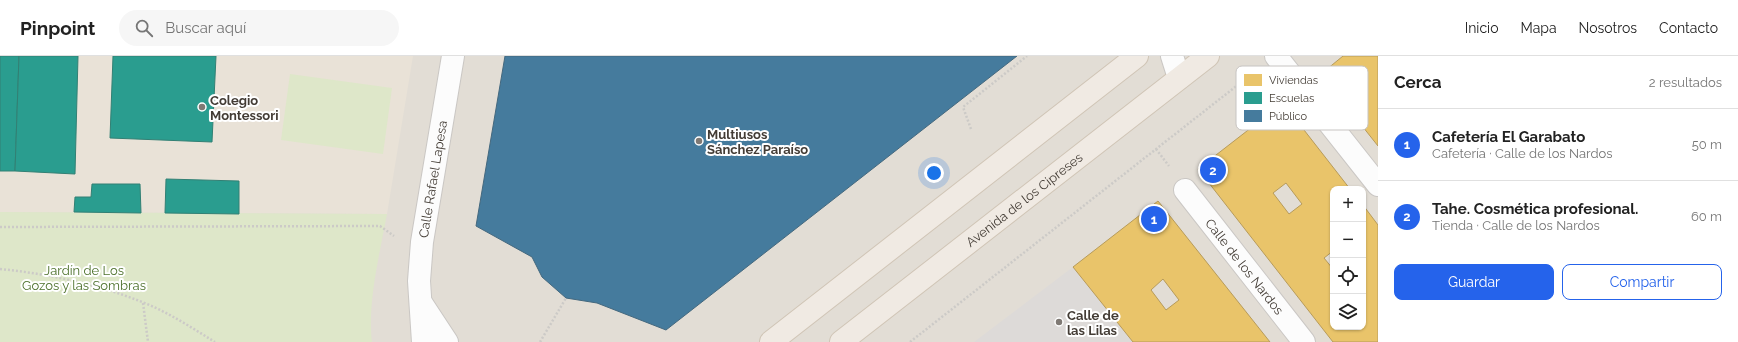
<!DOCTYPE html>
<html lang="es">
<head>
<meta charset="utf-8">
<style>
	:root { --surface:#fff; --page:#f6f6f6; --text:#222; --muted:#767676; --line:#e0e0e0; --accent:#2563eb }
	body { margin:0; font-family:Raleway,sans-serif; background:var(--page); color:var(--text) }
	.controls { position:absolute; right:12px; bottom:12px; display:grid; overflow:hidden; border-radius:8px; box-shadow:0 1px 3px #0004 }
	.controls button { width:36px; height:36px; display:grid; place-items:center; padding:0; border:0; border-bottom:1px solid var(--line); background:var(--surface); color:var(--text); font:20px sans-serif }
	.you { position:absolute; left:934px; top:117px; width:14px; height:14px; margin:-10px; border:3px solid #fff; border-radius:50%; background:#1a73e8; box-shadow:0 0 0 6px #1a73e833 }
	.badge { display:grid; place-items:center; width:26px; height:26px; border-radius:50%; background:var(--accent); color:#fff; font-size:13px; font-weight:700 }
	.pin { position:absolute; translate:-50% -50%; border:2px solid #fff; box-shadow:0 1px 4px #0006 }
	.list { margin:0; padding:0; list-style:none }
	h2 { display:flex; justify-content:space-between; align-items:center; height:52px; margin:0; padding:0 16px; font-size:17px }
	h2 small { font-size:13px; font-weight:400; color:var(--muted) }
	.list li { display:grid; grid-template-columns:26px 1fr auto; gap:12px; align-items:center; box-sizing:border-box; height:72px; padding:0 16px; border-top:1px solid var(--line) }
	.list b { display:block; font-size:15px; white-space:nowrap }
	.list p { margin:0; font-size:13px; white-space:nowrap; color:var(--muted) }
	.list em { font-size:13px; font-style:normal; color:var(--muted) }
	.actions { display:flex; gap:8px; padding:12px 16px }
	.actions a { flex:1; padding:9px 0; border:1px solid var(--accent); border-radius:8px; text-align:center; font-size:14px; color:var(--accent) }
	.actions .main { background:var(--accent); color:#fff }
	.icon { flex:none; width:22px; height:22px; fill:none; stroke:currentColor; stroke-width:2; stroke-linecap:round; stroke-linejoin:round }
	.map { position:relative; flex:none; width:1378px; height:286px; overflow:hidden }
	header { display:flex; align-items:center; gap:24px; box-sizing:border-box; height:56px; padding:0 20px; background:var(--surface); border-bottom:1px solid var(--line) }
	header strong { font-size:19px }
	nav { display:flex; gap:22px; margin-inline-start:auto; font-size:14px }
	.search { width:280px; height:36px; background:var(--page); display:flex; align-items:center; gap:10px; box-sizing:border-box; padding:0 14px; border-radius:22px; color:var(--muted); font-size:15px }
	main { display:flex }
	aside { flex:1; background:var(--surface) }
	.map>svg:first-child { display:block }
</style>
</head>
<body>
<header>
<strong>Pinpoint</strong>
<div class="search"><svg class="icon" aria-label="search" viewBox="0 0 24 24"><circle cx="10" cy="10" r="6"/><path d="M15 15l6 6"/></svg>Buscar aquí</div>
<nav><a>Inicio</a><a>Mapa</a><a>Nosotros</a><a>Contacto</a></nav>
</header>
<main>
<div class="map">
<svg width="1378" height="286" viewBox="0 0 1378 286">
	<rect width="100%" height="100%" fill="#eeebe8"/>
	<path fill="#e2ddd5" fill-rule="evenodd" d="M0,0h1378v286h-1378zM1333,133h30v138h-30z"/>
	<polygon fill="#e9e2d7" points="0,0 413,0 387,158 0,156"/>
	<g fill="#dee7c9">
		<polygon points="290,18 392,32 383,98 281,84"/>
		<path d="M0,156l387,2c-7,38 -20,90 -15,128h-372z"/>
	</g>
	<polygon fill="#dddad8" points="1073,211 1133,286 974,286"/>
	<g fill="#e9c46a" stroke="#b79b5a" fill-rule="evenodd">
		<polygon points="1343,0 1378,0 1378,90 1321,18"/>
		<path d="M1283,47l67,86h-17v62l-9,7 9,11v58h30v-122l15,20v117h-45l-135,-173zM1286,127l16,21 -13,10 -16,-21z"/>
		<path d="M1158,145l112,141h-137l-60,-75zM1163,223l16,21 -13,10 -15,-20z"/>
	</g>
	<g fill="#2a9d8f" stroke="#328074">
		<polygon points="0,0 19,0 15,115 0,115"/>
		<polygon points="19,0 78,0 75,118 15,115"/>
		<polygon points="113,0 216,0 212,86 110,82"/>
		<polygon points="166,123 239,125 239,158 165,157"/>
		<polygon points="92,128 140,128 141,157 74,156 75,141 91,141"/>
	</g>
	<polygon fill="#457b9d" stroke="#44687e" points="505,0 1017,0 666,274 597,247 566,242 542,221 532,201 476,170"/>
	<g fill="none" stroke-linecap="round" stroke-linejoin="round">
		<defs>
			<g id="minor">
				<polyline points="1172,0 1179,22"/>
				<polyline points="1276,0 1378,129"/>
				<path id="s1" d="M1185,134l119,152"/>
				<polyline points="422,248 447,286"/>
				<path id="s2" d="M423,286l-4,-61 3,-39 31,-186"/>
			</g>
			<g id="major">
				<polyline points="771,286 1137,0"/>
				<path id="s3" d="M841,286l367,-286"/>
			</g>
		</defs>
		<use href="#minor" stroke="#cac7c4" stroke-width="24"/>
		<use href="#major" stroke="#d0c5b6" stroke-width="24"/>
		<g stroke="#cccac7" stroke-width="2.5" stroke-dasharray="2 2" stroke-linecap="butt">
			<polyline points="971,73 963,51 1027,0"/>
			<polyline points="1156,93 1169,110"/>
			<polyline points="0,171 380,170 394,180"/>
			<path d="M0,213c49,5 97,15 142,33 26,10 50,26 73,40"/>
			<polyline points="143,247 148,286"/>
			<polyline points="540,286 566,242"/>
			<polyline points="910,286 1253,17"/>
		</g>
		<use href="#minor" stroke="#fcfcfc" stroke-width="22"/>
		<use href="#major" stroke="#f0eae3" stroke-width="22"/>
	</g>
	<g fill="#7f7974" stroke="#fff" stroke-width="1.5">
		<circle cx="202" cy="51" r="4"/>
		<circle cx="699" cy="85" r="4"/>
		<circle cx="1059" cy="266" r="4"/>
	</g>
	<g text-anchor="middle" stroke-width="4" stroke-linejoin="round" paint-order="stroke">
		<g font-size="13" font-weight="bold" fill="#433c35" stroke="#fff" text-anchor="start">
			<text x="210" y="49">Colegio<tspan x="210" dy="15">Montessori</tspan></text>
			<text x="707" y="83">Multiusos<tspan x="707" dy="15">Sánchez Paraíso</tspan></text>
			<text x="1067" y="264">Calle de<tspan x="1067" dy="15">las Lilas</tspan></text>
		</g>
		<g font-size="13" fill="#433c35" stroke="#fff">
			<text dy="5" stroke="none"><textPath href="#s2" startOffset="164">Calle Rafael Lapesa</textPath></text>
			<text dy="5" stroke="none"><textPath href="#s3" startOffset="232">Avenida de los Cipreses</textPath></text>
			<text dy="5" stroke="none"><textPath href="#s1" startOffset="97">Calle de los Nardos</textPath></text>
		</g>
		<g font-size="13" fill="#4d712c" stroke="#fff">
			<text x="84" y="219">Jardín de Los<tspan x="84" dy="15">Gozos y las Sombras</tspan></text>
		</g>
	</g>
	<rect x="1236" y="10" width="132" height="64" rx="6" fill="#fff" stroke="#c7c4c2" stroke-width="1"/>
	<rect x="1244" y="18" width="18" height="12" fill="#e9c46a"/>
	<rect x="1244" y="36" width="18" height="12" fill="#2a9d8f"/>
	<rect x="1244" y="54" width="18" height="12" fill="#457b9d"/>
	<g font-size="11" fill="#433c35">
		<text x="1269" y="28">Viviendas</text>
		<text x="1269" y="46">Escuelas</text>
		<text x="1269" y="64">Público</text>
	</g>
</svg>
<div class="controls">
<button>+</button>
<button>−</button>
<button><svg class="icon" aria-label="locate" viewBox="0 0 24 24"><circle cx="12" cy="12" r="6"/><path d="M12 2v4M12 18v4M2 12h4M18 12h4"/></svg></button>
<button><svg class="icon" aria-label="layers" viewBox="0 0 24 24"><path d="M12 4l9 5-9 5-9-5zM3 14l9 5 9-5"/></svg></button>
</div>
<div class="you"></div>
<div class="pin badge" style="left:1154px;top:163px">1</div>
<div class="pin badge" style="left:1213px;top:114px">2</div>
</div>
<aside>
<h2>Cerca<small>2 resultados</small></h2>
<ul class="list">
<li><span class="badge">1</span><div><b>Cafetería El Garabato</b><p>Cafetería · Calle de los Nardos</p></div><em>50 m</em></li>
<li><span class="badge">2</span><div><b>Tahe. Cosmética profesional.</b><p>Tienda · Calle de los Nardos</p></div><em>60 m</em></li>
</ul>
<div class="actions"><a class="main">Guardar</a><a>Compartir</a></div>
</aside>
</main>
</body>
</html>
